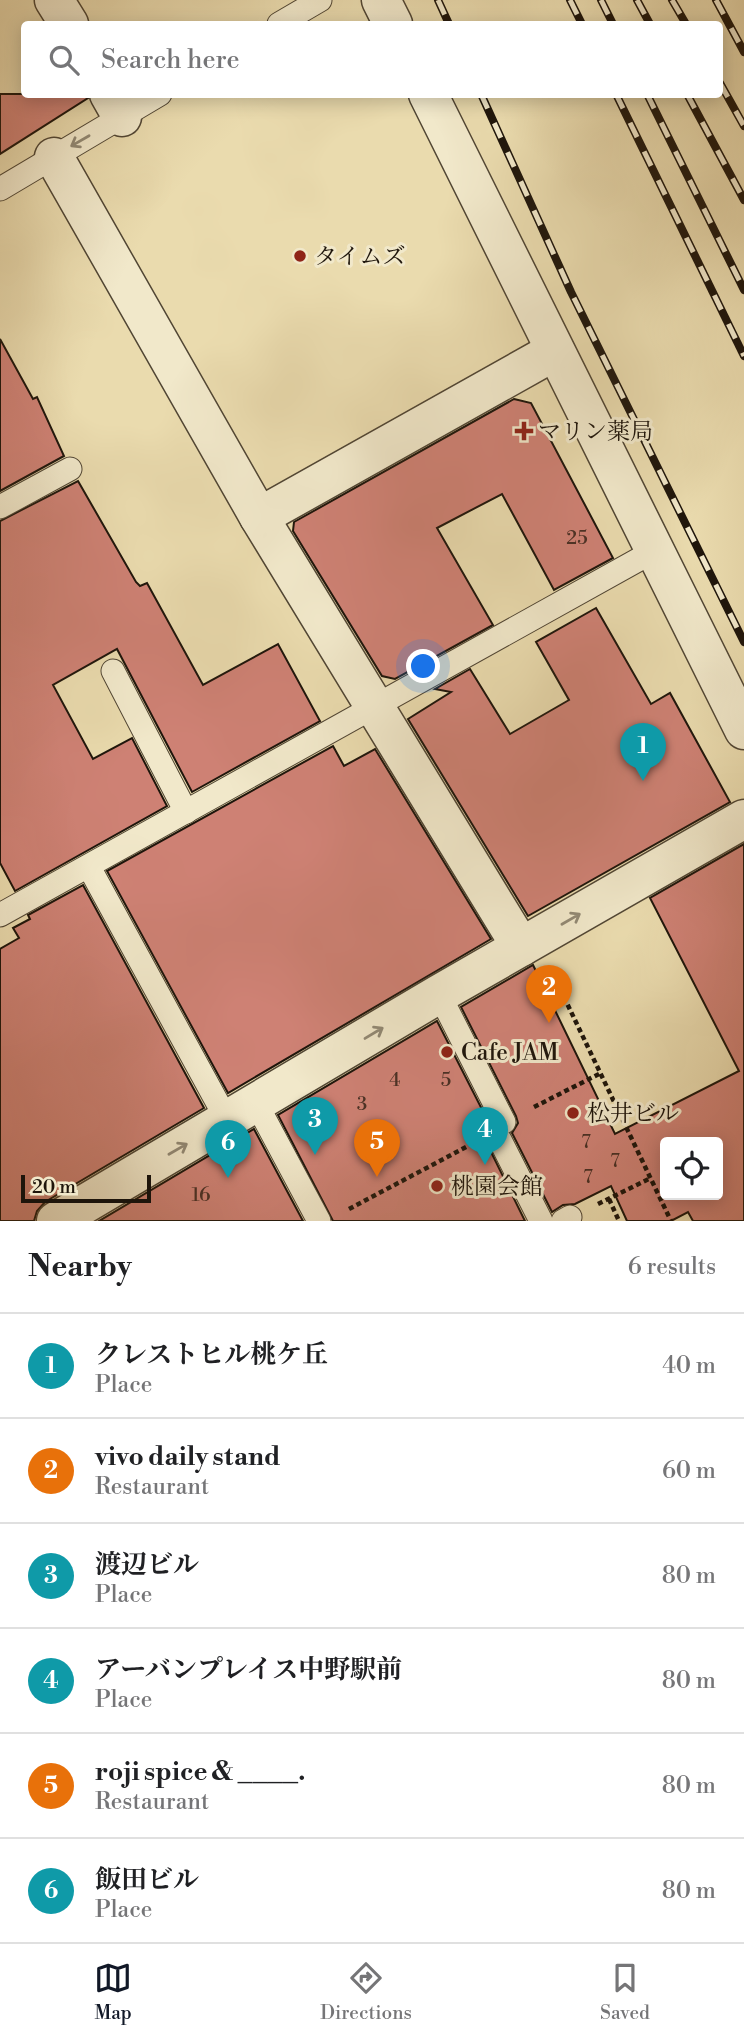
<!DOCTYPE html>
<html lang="en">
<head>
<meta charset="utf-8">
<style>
	:root { --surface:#fff; --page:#f6f6f6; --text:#202124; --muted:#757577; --line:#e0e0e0; --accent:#111827 }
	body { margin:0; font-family:"Libre Bodoni","Noto Serif JP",serif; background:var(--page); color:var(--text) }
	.controls { position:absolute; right:21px; bottom:21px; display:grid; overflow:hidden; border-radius:7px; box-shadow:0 4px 18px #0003 }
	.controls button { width:63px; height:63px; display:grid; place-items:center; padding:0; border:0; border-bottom:2px solid var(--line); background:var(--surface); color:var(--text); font:35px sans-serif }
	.scale { position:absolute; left:21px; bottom:18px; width:130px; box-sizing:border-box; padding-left:7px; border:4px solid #1e150b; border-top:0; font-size:19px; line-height:24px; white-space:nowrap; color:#1e150b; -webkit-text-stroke:5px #f1e8ca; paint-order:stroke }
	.you { position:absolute; left:424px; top:667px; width:24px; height:24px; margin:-18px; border:5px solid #fff; border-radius:50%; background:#1a73e8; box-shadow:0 0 0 10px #1a73e833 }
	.badge { display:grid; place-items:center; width:46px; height:46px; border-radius:50%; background:var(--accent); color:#fff; font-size:23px; font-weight:700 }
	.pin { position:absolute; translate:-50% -58px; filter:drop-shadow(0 2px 4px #0008) }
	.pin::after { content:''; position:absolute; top:37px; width:24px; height:21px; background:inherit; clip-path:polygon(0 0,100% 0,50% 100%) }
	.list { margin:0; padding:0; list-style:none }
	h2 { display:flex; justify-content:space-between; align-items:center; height:91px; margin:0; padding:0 28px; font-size:30px }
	h2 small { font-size:23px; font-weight:400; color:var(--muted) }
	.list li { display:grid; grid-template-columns:46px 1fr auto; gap:21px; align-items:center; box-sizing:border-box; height:105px; padding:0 28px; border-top:2px solid var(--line) }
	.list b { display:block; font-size:26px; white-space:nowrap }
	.list p { margin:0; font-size:23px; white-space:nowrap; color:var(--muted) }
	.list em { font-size:23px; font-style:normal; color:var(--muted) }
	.icon { flex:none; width:38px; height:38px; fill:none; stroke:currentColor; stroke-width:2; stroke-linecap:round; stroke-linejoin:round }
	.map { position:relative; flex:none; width:744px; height:1221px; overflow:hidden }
	.search { position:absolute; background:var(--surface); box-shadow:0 4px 18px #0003; left:21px; right:21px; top:21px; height:77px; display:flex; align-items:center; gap:18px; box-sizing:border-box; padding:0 24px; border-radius:7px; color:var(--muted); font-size:26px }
	.sheet { height:721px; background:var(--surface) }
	nav { display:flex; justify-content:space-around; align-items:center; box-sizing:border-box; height:98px; border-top:2px solid var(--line); background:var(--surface); font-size:19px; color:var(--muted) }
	nav a { display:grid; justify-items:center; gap:4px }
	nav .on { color:var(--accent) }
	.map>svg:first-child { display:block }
</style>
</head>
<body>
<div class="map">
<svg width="744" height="1221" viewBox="0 0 744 1221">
	<rect width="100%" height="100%" fill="#eadbae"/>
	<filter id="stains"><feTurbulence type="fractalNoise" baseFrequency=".00286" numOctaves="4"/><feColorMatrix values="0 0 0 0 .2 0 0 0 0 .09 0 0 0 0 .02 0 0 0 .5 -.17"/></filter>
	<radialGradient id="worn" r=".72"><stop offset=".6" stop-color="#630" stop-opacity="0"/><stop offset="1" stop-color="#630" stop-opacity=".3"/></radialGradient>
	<g fill="#ce8174" stroke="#1e150b" stroke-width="2" fill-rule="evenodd">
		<polygon points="0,94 87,94 88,98 0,154"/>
		<polygon points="0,339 33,399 37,397 64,456 0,491"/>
		<polygon points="514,399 531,403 613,558 554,590 502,494 437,528 493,625 395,679 382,676 293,531 294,522"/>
		<polygon points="78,481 136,582 140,586 147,583 203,685 278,644 320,721 192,792 117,649 53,685 93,759 132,738 167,806 15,891 0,863 0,521"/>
		<polygon points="596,608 651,704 670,693 730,802 528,916 408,719 451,692 435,689 470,669 510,734 569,700 536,642"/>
		<polygon points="333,746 344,766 375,749 491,939 228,1093 107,871"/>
		<path d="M744,844v377h-51l-5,-9 -17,9h-44l-16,-35 -36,18 -12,1 -11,7 -40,-79 6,-10 -2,-7 -55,-109 72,-42 82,169 124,-63 -89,-173zM665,1142h53v53h-53z"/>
		<polygon points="83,885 204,1108 45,1202 37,1211 34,1221 0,1221 0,949 19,938 13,928 30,919 28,915"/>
		<polygon points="437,1021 492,1129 486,1139 488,1146 525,1221 333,1221 278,1115"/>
		<polygon points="254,1129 303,1221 99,1221"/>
	</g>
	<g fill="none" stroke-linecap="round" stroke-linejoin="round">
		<defs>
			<g id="lane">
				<polyline points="279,24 320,0"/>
				<polyline points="0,189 160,94"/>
				<polyline points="0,507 70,469"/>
				<polyline points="113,671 186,812"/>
				<polyline points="89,867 227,1120"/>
				<polyline points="0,915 654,551"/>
				<polyline points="439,994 504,1122"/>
				<polyline points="256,1103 319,1221"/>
				<polyline points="500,1140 541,1221"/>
				<polyline points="563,1221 570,1217"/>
			</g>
			<g id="street">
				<polyline points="54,0 69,24"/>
				<polyline points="381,0 393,24"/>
				<polyline points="109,94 122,117"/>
				<polyline points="428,94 744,730"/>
				<polyline points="54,157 259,517 521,947"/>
				<polyline points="259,517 555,351"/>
				<polyline points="56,1221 439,994 744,819"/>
			</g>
		</defs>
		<use href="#lane" stroke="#514634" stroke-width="25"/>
		<use href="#street" stroke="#514634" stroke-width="41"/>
		<g stroke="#1e150b" stroke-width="4.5" stroke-dasharray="5 3.5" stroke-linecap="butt">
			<polyline points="553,974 671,1221"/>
			<polyline points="534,1107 601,1073"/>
			<polyline points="609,1199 619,1221"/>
			<polyline points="598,1204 651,1178"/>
			<polyline points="349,1209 468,1146"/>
		</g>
		<use href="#lane" stroke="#f1e8ca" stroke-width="23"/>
		<use href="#street" stroke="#f1e8ca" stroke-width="38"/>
		<defs>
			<g id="rail">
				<polyline points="438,0 449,24"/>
				<polyline points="570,0 582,24"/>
				<polyline points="601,0 613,24"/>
				<polyline points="637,0 650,24"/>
				<polyline points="672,0 686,24"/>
				<polyline points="716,0 744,52"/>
				<polyline points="720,83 744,126"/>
				<polyline points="481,94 571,292 744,642"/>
				<polyline points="616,94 744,356"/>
				<polyline points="647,94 744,290"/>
				<polyline points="687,94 744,200"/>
			</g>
		</defs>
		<use href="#rail" stroke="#1e150b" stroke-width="8"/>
		<use href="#rail" stroke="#f1e8ca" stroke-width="5" stroke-dasharray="16" stroke-linecap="butt"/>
	</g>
	<defs><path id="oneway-shaft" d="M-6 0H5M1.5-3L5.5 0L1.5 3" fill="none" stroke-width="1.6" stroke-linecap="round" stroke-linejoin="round" transform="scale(1.75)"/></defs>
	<g stroke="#928974">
		<use href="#oneway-shaft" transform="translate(80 141) rotate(150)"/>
		<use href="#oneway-shaft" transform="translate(571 919) rotate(-30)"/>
		<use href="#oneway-shaft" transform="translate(374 1033) rotate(-31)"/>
		<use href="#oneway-shaft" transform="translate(178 1149) rotate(-30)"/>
	</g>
	<g fill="#8f2418" stroke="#f1e8ca" stroke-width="2.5">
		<circle cx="300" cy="256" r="7"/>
		<path d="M520.5 420.5h7v7h7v7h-7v7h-7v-7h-7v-7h7z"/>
		<circle cx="447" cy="1052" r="7"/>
		<circle cx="573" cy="1113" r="7"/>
		<circle cx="437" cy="1186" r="7"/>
	</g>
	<g text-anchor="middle" stroke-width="6" stroke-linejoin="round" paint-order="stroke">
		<g font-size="19" fill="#4a3025">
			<text x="577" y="544">25</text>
			<text x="395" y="1086">4</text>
			<text x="446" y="1086">5</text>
			<text x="362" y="1110">3</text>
			<text x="586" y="1148">7</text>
			<text x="615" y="1167">7</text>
			<text x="588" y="1183">7</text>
			<text x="201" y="1201">16</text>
		</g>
		<g font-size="23" fill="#1e150b" stroke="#f1e8ca" text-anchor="start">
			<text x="314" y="264">タイムズ</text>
			<text x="538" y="439">マリン薬局</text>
			<text x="461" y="1060">Cafe JAM</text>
			<text x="587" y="1121">松井ビル</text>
			<text x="451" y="1194">桃園会館</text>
		</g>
	</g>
	<rect width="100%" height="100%" filter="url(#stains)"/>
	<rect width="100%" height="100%" fill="url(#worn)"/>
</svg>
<div class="controls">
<button><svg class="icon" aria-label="locate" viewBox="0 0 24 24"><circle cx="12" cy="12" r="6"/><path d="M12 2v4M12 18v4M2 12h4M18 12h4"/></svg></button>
</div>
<div class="scale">20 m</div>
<div class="you"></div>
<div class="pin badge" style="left:643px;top:781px;background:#0f9aa8">1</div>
<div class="pin badge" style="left:549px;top:1023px;background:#e8710a">2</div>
<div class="pin badge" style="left:315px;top:1155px;background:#0f9aa8">3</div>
<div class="pin badge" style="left:485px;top:1165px;background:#0f9aa8">4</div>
<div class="pin badge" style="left:377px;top:1177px;background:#e8710a">5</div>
<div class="pin badge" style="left:228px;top:1178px;background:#0f9aa8">6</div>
<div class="search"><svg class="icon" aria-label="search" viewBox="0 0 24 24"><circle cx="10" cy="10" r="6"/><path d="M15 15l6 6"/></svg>Search here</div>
</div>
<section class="sheet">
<h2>Nearby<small>6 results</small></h2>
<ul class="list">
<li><span class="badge" style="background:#0f9aa8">1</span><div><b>クレストヒル桃ケ丘</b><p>Place</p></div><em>40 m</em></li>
<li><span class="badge" style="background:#e8710a">2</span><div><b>vivo daily stand</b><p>Restaurant</p></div><em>60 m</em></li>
<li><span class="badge" style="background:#0f9aa8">3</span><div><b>渡辺ビル</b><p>Place</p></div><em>80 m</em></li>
<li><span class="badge" style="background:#0f9aa8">4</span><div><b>アーバンプレイス中野駅前</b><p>Place</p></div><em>80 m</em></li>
<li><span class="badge" style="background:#e8710a">5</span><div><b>roji spice &amp; ____.</b><p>Restaurant</p></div><em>80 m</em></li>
<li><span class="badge" style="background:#0f9aa8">6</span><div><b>飯田ビル</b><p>Place</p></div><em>80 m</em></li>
</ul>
</section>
<nav>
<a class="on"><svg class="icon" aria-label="map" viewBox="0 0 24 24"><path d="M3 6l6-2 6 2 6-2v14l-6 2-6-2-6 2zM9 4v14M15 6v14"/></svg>Map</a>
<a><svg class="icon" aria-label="directions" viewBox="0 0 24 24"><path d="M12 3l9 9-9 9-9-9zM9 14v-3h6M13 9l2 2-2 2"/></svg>Directions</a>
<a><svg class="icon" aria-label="saved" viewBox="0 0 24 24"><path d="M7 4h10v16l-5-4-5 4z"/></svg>Saved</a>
</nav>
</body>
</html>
